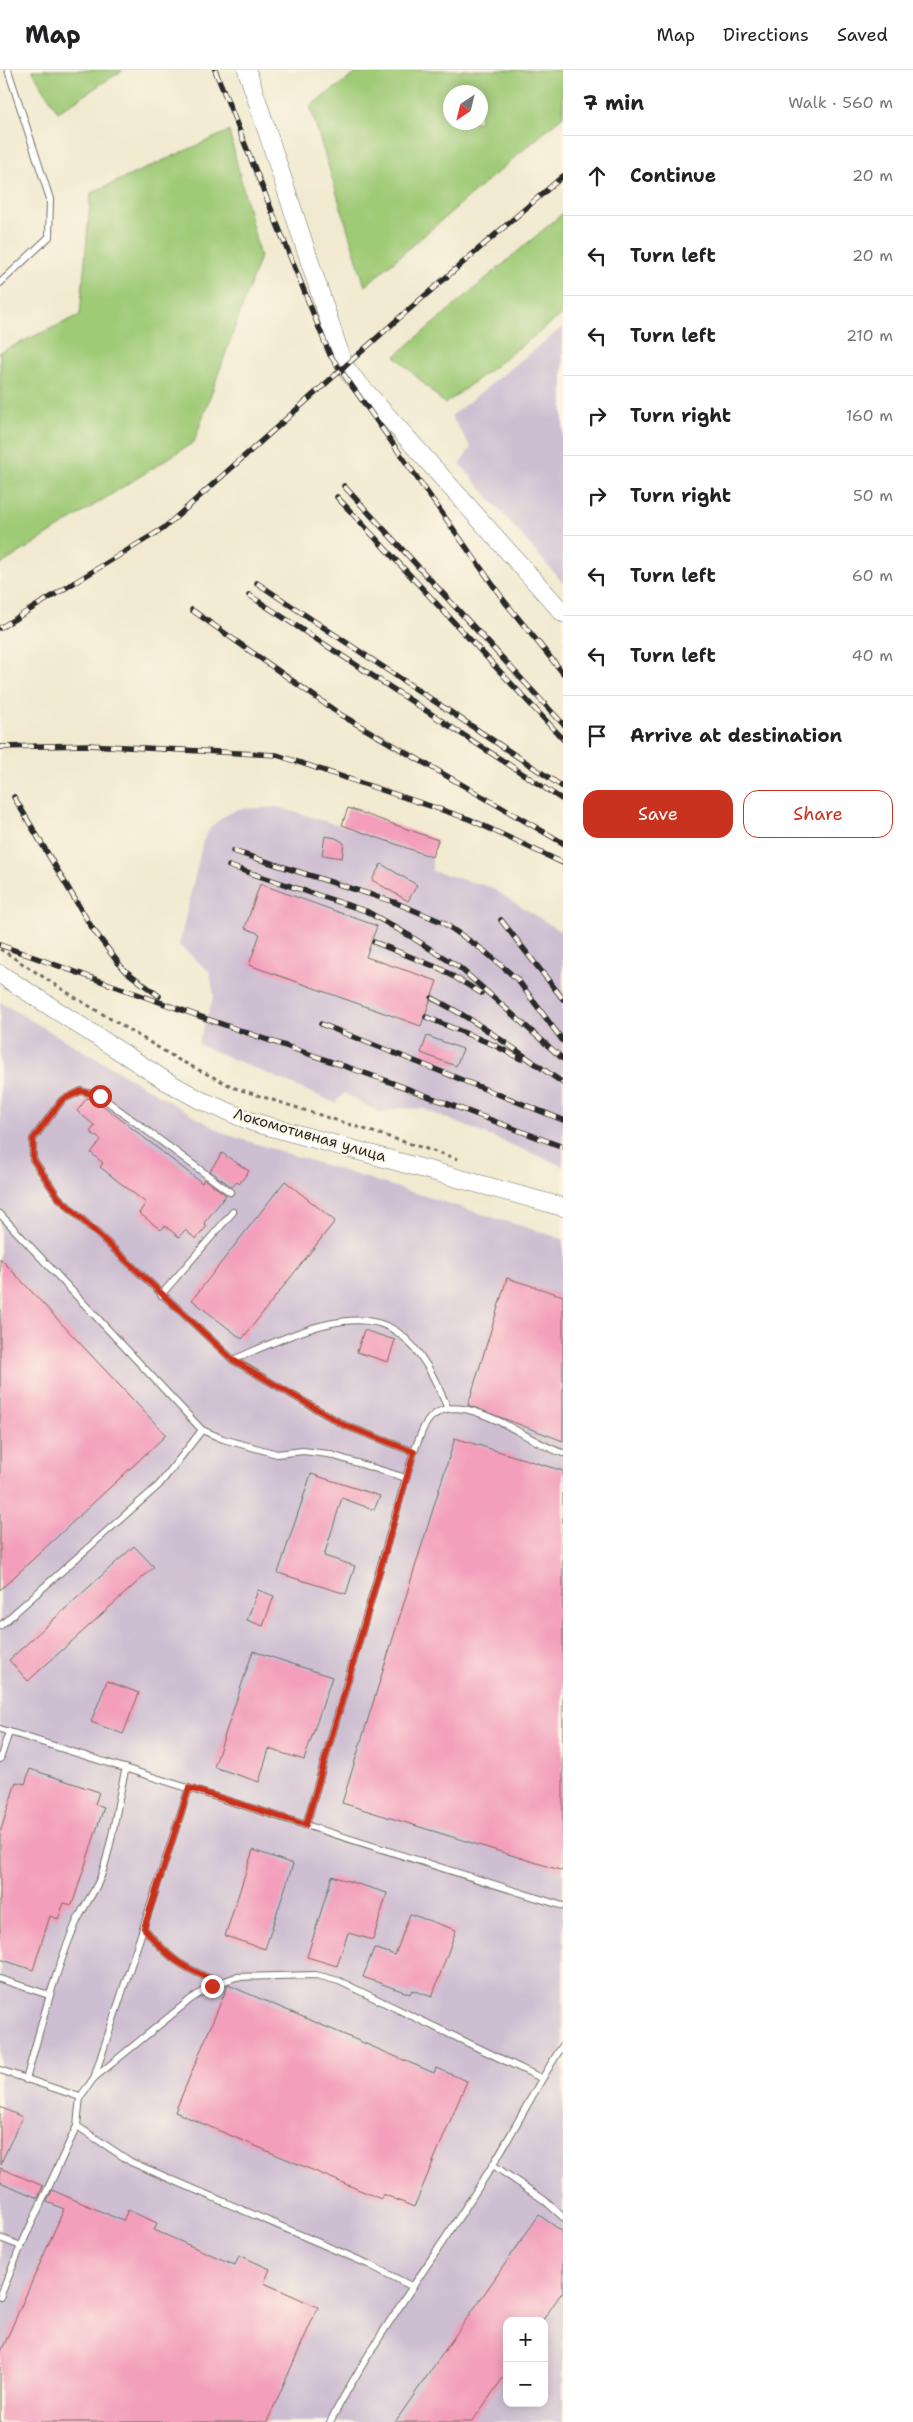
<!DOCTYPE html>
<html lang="en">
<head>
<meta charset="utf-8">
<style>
	:root { --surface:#fff; --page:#f2f2f2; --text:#202124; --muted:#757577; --line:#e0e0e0; --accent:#c8321e }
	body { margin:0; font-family:"Shantell Sans",sans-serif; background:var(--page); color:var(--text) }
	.controls { position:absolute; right:15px; bottom:15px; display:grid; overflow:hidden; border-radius:10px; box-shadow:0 2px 12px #0003 }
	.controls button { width:45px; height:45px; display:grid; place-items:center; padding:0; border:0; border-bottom:1px solid var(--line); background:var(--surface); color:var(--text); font:25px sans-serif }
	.compass { position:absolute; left:443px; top:15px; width:45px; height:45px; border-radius:50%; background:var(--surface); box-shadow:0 2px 12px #0003; rotate:215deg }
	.stop { position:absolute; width:15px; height:15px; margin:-11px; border:4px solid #c8321e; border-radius:50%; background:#fff }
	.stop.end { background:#c8321e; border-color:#fff; box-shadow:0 1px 5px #0008 }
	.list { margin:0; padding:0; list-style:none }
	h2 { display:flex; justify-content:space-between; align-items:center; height:65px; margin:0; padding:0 20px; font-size:21px }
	h2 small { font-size:16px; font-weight:400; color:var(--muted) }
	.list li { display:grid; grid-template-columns:32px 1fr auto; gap:15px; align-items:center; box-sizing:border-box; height:80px; padding:0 20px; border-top:1px solid var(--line) }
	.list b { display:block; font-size:19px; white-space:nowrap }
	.list em { font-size:16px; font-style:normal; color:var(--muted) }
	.actions { display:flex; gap:10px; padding:15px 20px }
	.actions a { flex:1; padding:11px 0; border:1px solid var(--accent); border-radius:15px; text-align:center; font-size:18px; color:var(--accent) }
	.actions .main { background:var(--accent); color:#fff }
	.icon { flex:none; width:28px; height:28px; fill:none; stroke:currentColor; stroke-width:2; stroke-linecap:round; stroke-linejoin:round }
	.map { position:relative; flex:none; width:563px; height:2352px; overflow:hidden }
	header { display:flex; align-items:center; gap:30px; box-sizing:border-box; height:70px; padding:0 25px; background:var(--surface); border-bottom:1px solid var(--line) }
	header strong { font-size:24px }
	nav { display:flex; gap:28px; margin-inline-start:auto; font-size:18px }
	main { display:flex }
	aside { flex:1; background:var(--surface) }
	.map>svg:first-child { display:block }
</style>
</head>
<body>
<header>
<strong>Map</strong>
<nav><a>Map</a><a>Directions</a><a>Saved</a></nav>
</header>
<main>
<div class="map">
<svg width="563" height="2352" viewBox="0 0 563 2352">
	<rect width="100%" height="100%" fill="#fcf5e5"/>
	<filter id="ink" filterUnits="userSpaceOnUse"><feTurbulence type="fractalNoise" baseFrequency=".02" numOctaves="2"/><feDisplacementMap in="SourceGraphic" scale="10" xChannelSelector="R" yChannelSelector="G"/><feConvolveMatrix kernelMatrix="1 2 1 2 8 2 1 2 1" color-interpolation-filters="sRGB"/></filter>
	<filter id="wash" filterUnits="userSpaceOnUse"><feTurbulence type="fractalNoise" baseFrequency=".0096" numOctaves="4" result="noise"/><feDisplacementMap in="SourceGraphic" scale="20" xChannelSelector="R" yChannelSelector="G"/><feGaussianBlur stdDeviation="1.12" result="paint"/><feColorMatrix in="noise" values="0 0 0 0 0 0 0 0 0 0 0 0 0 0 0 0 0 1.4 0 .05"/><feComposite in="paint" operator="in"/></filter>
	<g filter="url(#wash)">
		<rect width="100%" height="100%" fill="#f1ead0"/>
		<g fill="#cdbed2" fill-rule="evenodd">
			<polygon points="563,257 563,513 460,394 471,377 451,346"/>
			<polygon points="277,737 342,756 432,787 432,801 490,817 563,863 563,1096 424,1039 400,1038 380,1043 344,1023 335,1033 198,974 214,925 210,902 179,875 203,771 211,757 223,747 238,739"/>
			<path d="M0,932l225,132 338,105v1183h-563zM507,2251h37v82h-37z"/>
		</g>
		<g fill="#9fca76" stroke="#657a50" fill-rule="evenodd">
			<polygon points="32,0 123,0 58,42"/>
			<path d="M361,0h202v46l-198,170 -55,-180zM480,22v30h-30v-30z"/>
			<polygon points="229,61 260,187 194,372 0,495 0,282 80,245 91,123"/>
			<polygon points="563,143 563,244 445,334 395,286"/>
		</g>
		<g id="blocks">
			<g fill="#f39ebb">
				<polygon points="348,738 438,770 432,787 342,755"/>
				<polygon points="325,766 336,768 344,773 342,788 322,785"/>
				<polygon points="381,794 417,815 408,831 372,810"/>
				<polygon points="260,814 377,856 366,887 437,911 421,956 249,895 260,864 245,858"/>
				<polygon points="427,966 463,979 456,996 421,983"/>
				<polygon points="87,1028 96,1030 202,1113 204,1109 226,1125 204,1153 207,1156 196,1169 185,1160 179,1167 165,1156 161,1160 139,1143 146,1133 100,1097 103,1093 91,1083 101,1070 90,1062 95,1056 77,1041"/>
				<polygon points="222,1083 249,1101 239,1114 237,1112 232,1117 210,1101"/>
				<polygon points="285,1111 335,1151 242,1269 192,1230"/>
				<polygon points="0,1188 166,1365 0,1520"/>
				<polygon points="507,1208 563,1226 563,1371 468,1335"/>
				<polygon points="364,1260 395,1270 388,1292 357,1282"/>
				<polygon points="455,1368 563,1401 563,1801 342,1733"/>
				<polygon points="311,1404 380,1426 374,1440 342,1428 324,1486 355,1496 346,1524 278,1503"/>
				<polygon points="134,1476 154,1497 28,1611 9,1590"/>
				<polygon points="258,1520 274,1526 263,1556 247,1550"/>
				<polygon points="253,1581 332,1607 304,1690 269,1679 259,1712 214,1697"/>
				<polygon points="107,1611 139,1623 123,1664 91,1652"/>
				<polygon points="30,1699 99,1722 95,1734 104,1737 72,1835 64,1833 58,1849 50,1846 33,1900 0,1889 0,1763 16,1712 25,1714"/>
				<polygon points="253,1780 293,1794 265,1879 225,1866"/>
				<polygon points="332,1806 387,1823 373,1870 348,1863 337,1896 307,1887"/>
				<polygon points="410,1844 456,1860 432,1927 412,1920 410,1924 363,1907 374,1878 395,1885"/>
				<polygon points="228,1915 434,2003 436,1998 467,2011 414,2137 383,2124 381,2129 175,2042"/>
				<polygon points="0,2037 22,2047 0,2095"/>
				<polygon points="0,2098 43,2116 38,2128 0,2112"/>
				<polygon points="52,2120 123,2151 128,2140 157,2153 154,2160 235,2195 239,2185 270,2199 264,2213 318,2237 267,2352 0,2352 0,2284 64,2139 47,2132"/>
				<polygon points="539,2145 563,2162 563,2221 542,2251 507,2251 507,2302 472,2352 395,2352"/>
			</g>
		</g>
	</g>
	<g filter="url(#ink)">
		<use href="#blocks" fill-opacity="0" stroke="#706e65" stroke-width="1"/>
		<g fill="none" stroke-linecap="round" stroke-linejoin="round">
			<defs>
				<g id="lane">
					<polyline points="0,213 49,167 50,129 8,0"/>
					<polyline points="230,1122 100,1026 81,1021 62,1030 33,1069 33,1089 58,1127 233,1290 344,1355 414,1382"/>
					<polyline points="0,1144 202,1360 223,1369 277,1384 303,1381 328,1384 406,1408"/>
					<polyline points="161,1225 233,1142"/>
					<path d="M233,1290c42,-18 120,-59 163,-29 26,18 40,50 52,78"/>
					<polyline points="0,1556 159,1415 202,1360"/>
					<polyline points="0,1659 563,1836"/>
					<polyline points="0,1689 9,1662"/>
					<path d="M306,1755l100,-347c5,-17 10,-35 18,-51 27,-51 104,17 139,26"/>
					<path d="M144,1858c27,33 37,38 75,55"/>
					<polyline points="0,1909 49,1925"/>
					<polyline points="0,2000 80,2027 77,2056 131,2092 368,2194 413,2217"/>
					<polyline points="94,2008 191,1929 211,1916 236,1907 316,1905 339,1911 541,2008"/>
					<path d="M26,2010c15,-54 28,-106 50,-157 7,-16 19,-31 25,-47 13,-35 15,-72 25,-108"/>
					<polyline points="80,2027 94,2008 189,1718"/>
					<polyline points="493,2095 544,2130 563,2147"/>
					<polyline points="0,2168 21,2176"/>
					<polyline points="0,2227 21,2176 77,2056"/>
					<path d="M330,2352c47,-90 109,-170 162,-256 25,-40 45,-82 71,-121"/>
				</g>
				<g id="secondary">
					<polyline points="247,0 343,293 349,303 563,543"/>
					<polyline points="0,904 166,1011 200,1030 253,1052 563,1137"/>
				</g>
			</defs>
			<use href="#lane" stroke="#706e65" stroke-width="8"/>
			<use href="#secondary" stroke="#706e65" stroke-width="19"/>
			<polyline stroke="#706e65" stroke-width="3" stroke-dasharray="4 4" stroke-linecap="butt" points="0,879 76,928 179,990 235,1018 458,1089"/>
			<use href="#lane" stroke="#fff" stroke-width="6"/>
			<use href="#secondary" stroke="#fff" stroke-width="18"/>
			<defs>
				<g id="rail">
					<polyline points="215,0 330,285 505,532 563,603"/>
					<polyline points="344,416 563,654"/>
					<polyline points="337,427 563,669"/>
					<polyline points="257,513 563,717"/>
					<polyline points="249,525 563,730"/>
					<polyline points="192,540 341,645 563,773"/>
					<polyline points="0,558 164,458 398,249 563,106"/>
					<polyline points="0,677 88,675 277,685 469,749 563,793"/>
					<polyline points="14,727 92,858 123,899 159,926"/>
					<polyline points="233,781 394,832 442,852 483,880 517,909 563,971"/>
					<polyline points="229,796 366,841 410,866 460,898 563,989"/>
					<polyline points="501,850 563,929"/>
					<polyline points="374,872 441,899 481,923"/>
					<polyline points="0,875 207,949 382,1009 563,1077"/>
					<path d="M432,928c49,25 86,54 131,85"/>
					<polyline points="426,947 494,975 521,989"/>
					<polyline points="321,954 563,1050"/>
				</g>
			</defs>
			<use href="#rail" stroke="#2b2b2b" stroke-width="5.5"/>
			<use href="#rail" stroke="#fcf5e5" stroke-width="4" stroke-dasharray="11" stroke-linecap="butt"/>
		</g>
	</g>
	<g fill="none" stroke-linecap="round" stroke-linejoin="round" filter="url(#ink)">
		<path stroke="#c8321e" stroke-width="6" d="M100,1026l-19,-5 -19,9 -29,39v20l25,38 175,163 111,65 70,27 -108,373 -117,-37 -45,140c27,33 37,38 75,55l-7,3"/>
	</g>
	<g text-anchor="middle" stroke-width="4" stroke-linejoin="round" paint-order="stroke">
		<g font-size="15" fill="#2b2b2b" stroke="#fcf5e5">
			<text transform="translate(310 1065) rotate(16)" y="5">Локомотивная улица</text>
		</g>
	</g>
</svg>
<div class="controls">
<button>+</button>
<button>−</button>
</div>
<svg class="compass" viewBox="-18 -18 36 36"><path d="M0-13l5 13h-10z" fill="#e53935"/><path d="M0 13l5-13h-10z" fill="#757577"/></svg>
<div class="stop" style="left:100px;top:1026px"></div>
<div class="stop end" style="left:212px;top:1916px"></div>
</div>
<aside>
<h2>7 min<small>Walk · 560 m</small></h2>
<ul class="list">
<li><svg class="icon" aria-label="ahead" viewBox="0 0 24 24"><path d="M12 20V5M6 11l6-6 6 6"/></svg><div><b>Continue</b></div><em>20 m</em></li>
<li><svg class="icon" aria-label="left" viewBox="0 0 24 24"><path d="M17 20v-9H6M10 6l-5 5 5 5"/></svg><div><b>Turn left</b></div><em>20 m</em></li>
<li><svg class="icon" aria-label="left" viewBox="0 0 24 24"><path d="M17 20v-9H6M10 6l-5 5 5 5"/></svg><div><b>Turn left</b></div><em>210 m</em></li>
<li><svg class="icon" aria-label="right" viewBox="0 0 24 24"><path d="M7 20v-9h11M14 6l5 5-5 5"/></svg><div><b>Turn right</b></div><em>160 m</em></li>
<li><svg class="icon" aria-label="right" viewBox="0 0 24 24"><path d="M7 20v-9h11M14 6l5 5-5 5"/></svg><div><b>Turn right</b></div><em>50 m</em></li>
<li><svg class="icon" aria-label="left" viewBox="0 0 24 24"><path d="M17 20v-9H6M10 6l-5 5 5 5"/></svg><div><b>Turn left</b></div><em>60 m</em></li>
<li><svg class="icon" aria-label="left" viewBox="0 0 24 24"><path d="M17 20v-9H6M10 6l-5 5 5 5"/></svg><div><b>Turn left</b></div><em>40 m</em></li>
<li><svg class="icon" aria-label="arrive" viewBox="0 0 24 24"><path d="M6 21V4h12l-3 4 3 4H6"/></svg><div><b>Arrive at destination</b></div></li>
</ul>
<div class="actions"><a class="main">Save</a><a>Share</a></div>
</aside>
</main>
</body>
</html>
